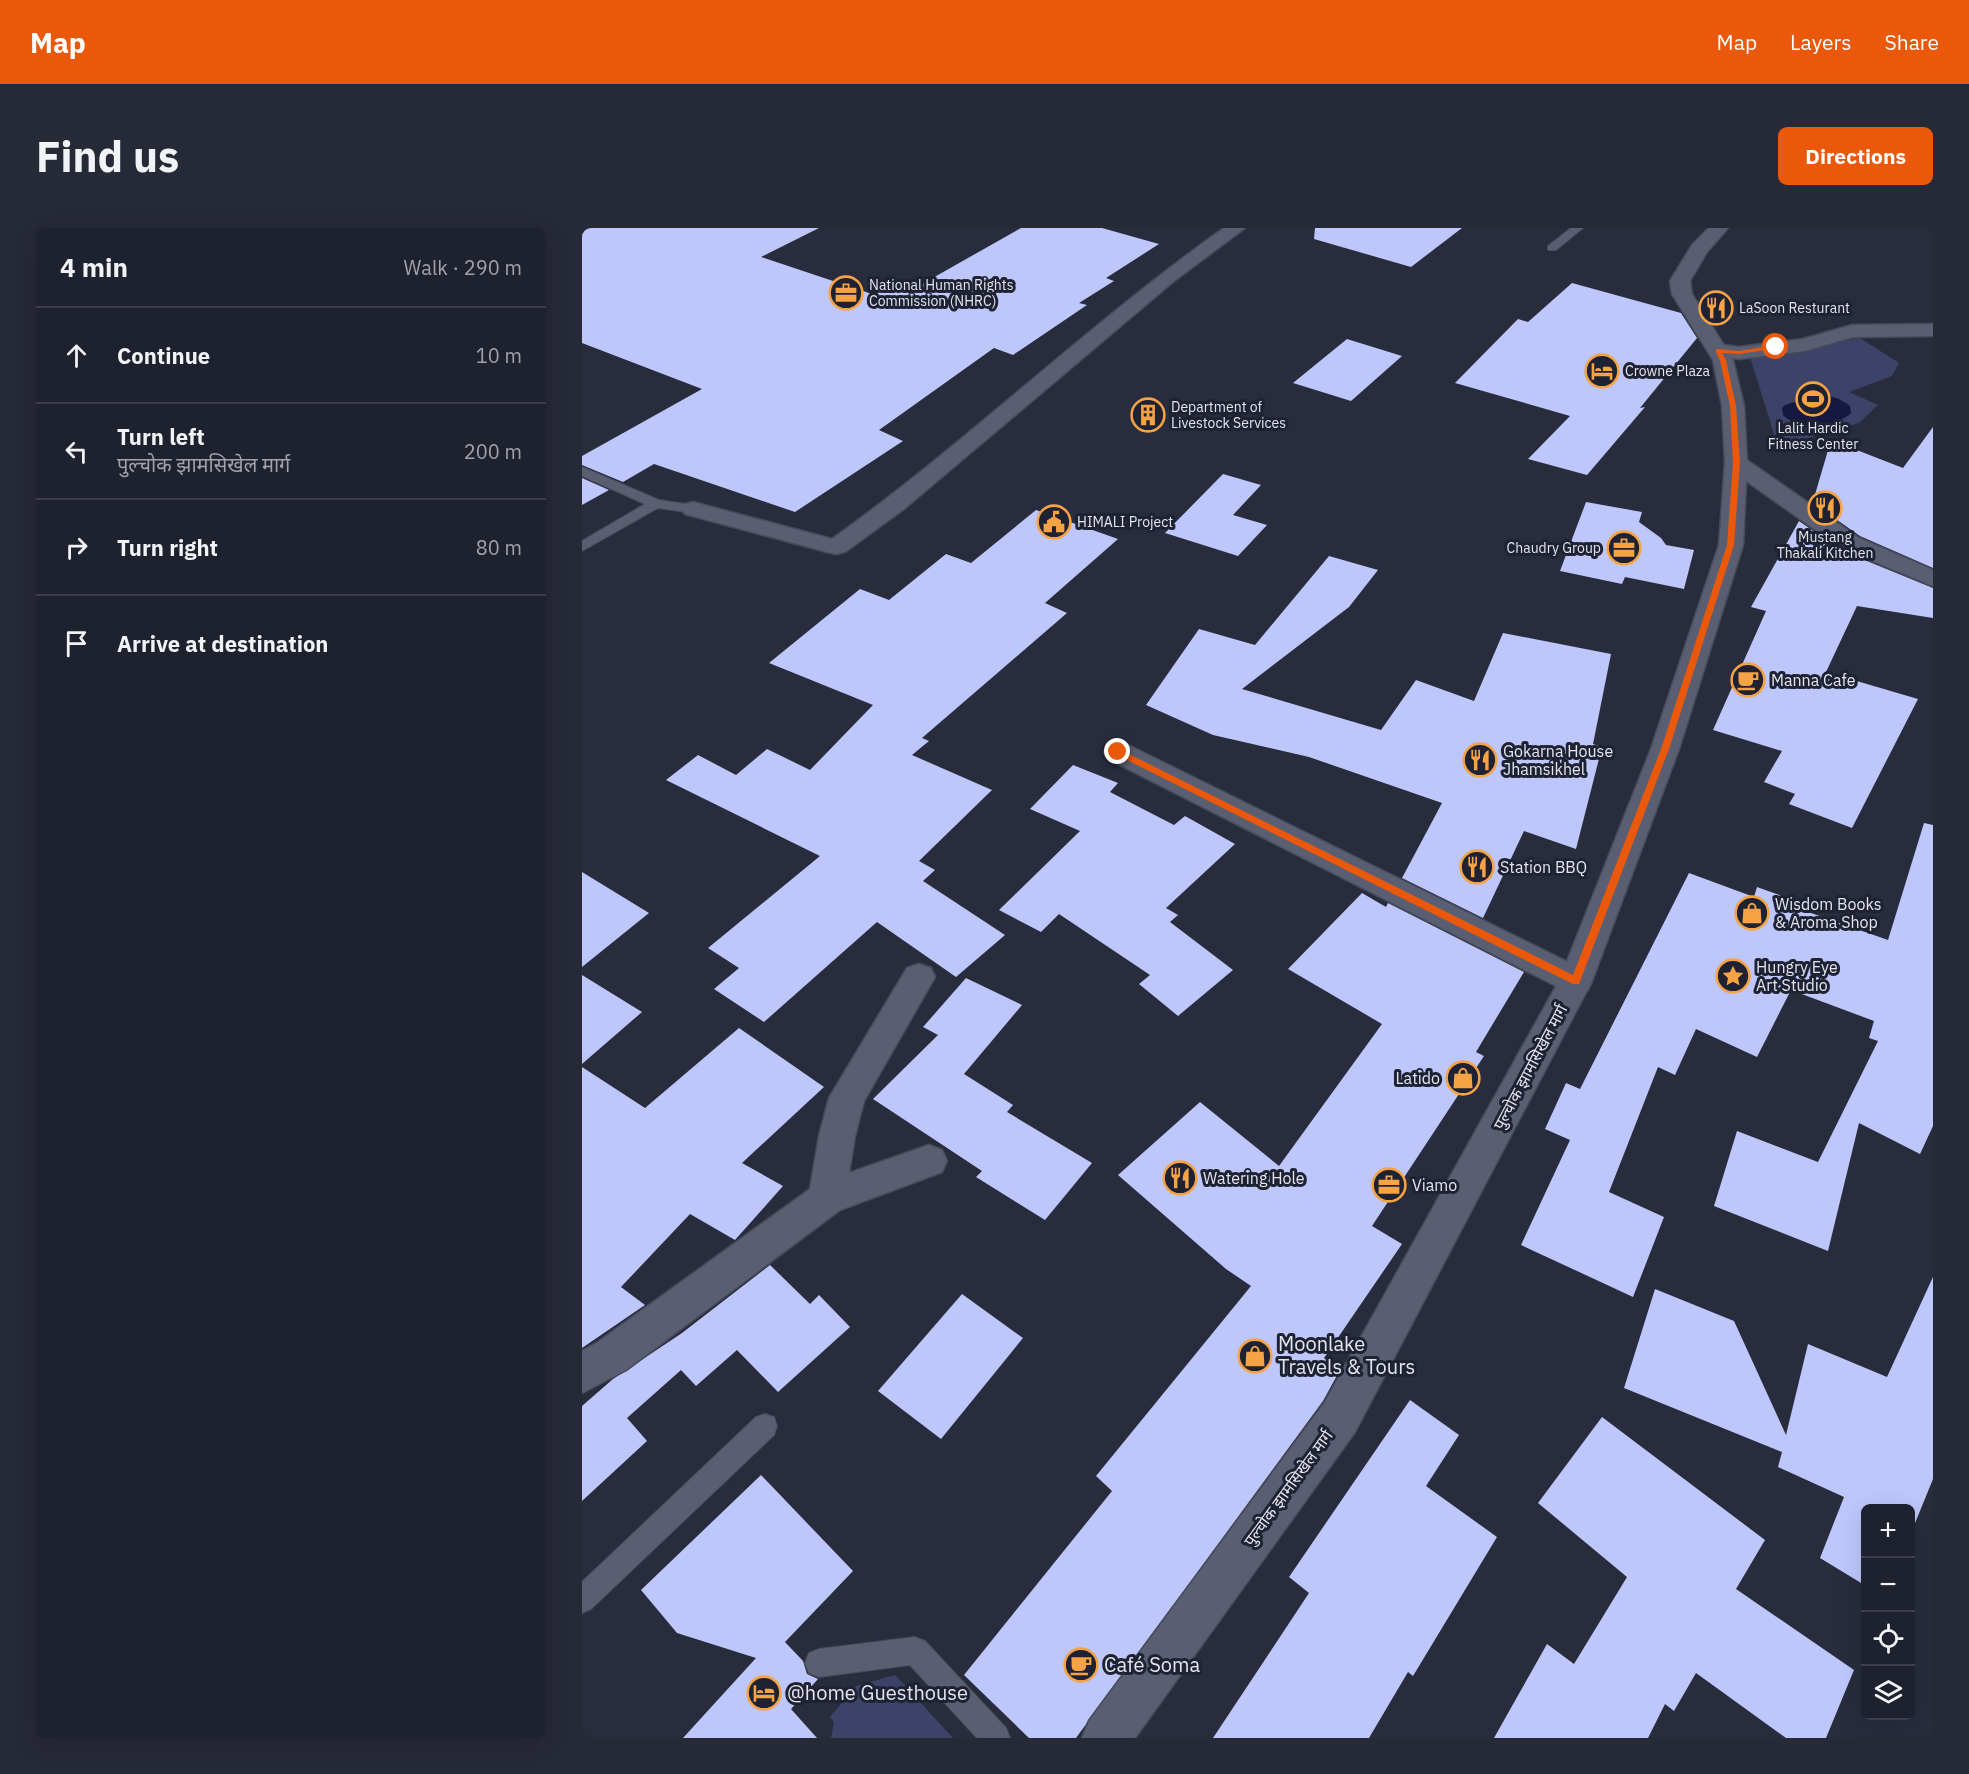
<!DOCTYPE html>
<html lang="en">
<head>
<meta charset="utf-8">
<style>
	:root { --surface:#1e212e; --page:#262936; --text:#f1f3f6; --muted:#a1a3aa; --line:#3c3e4a; --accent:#ea580c }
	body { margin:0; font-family:"IBM Plex Sans","Noto Sans Devanagari",sans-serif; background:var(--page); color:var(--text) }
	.controls { position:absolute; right:18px; bottom:18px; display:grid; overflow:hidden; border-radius:9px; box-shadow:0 6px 24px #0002 }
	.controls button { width:54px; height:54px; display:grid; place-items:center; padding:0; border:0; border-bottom:2px solid var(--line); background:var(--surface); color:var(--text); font:30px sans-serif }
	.stop { position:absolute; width:18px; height:18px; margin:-14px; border:4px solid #ea580c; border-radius:50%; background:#fff }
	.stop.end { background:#ea580c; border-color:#fff; box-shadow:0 2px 6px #0008 }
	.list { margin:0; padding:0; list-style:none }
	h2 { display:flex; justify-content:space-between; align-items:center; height:78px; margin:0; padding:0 24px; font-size:26px }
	h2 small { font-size:20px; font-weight:400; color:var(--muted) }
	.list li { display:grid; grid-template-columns:39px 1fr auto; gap:18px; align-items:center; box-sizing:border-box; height:96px; padding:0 24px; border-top:2px solid var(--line) }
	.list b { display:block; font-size:22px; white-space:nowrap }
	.list p { margin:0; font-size:20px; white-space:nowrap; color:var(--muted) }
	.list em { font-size:20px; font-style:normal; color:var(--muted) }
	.icon { flex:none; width:33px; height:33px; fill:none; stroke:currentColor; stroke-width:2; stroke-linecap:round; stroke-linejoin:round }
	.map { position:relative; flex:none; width:1351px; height:1510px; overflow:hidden; border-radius:9px }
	header { display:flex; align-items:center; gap:36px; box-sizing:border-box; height:84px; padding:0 30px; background:var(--accent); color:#fff }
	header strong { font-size:28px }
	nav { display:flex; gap:33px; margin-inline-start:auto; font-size:21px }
	.intro { display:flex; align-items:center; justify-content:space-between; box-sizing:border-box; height:144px; padding:0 36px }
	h1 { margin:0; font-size:42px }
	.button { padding:15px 27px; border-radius:9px; background:var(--accent); color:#fff; font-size:21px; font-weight:700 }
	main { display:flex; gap:36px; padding:0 36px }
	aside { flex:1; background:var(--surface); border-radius:9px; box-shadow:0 6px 24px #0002 }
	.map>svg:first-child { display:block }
</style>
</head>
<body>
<header>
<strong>Map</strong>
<nav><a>Map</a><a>Layers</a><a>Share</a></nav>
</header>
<div class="intro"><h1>Find us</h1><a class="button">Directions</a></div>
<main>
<aside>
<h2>4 min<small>Walk · 290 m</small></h2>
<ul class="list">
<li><svg class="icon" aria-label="ahead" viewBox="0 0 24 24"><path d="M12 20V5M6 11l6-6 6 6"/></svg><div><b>Continue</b></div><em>10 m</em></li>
<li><svg class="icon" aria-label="left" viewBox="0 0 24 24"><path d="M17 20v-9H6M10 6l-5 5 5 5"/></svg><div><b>Turn left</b><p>पुल्चोक झामसिखेल मार्ग</p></div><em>200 m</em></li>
<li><svg class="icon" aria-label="right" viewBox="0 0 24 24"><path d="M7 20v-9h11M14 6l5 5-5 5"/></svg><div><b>Turn right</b></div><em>80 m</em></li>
<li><svg class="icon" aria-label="arrive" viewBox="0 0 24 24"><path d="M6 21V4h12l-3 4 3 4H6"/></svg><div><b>Arrive at destination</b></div></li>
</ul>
</aside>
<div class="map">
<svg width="1351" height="1510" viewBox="0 0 1351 1510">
	<rect width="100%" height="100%" fill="#282c3d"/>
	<g fill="#3d4368">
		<polygon points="1278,110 1317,135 1310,148 1267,164 1296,177 1277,195 1196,219 1168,129"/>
		<polygon points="313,1447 371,1510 249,1510 252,1494 248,1489 274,1458"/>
	</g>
	<path fill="#151840" d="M1235,167c13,0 23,3 33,11l1,7c-13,14 -54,17 -68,2l-1,-7 3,-3z"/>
	<g fill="#bdc7fc">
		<polygon points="0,0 237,0 179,29 290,66 312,59 333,60 439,0 520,0 577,16 524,50 532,53 497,75 505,77 431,127 412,120 297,202 321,213 213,284 72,236 41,254 0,237 0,228 120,161 0,115"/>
		<polygon points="733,0 880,0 829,39 732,11"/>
		<polygon points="990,55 1099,85 1115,110 1058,180 1063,179 1005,247 946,231 988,188 873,155 936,91 946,94"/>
		<polygon points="765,111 820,128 769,173 711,155"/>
		<polygon points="1351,199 1351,340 1278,308 1228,273 1232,270 1249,212 1321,240"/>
		<polygon points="641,246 679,257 651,287 685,297 656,328 583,305"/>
		<polygon points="0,250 27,262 0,277"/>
		<polygon points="1004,274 1060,284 1057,294 1079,310 1084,317 1112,322 1102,361 1043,349 1040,356 978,343"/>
		<polygon points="454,282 536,311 463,375 485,385 340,510 347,513 330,527 410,562 337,633 353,642 341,653 423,707 374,749 295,694 182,794 132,761 157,740 126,720 238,628 84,552 116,527 154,547 185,521 228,542 291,477 187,435 278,361 307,372 364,326 389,335"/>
		<polygon points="1217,293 1258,322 1351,360 1351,390 1275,378 1244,444 1336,471 1270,600 1207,576 1213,566 1182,554 1200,523 1131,502 1184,383 1169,379"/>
		<polygon points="747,328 796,342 767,379 660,461 799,502 834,452 892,473 921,405 1029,426 1011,516 1020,519 994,621 942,603 901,690 820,650 860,575 727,529 631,507 564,477 617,401 673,417"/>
		<polygon points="491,537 536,555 528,564 592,597 603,588 653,616 584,680 596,687 588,694 651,742 596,788 557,756 568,747 477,686 459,704 417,682 498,603 448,581"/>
		<polygon points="1342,595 1351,597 1351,898 1338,926 1277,895 1246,1023 1132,978 1155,903 1236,934 1296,813 1287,810 1292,793 1209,762 1175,829 1114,801 1093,847 1076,839 1027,964 1082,989 1051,1069 939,1017 988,912 963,901 984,855 998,861 1107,645 1172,669 1175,659 1228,678 1226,684 1306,712"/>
		<polygon points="0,644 67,685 0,739"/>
		<polygon points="780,665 804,679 806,675 942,744 894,824 902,828 790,998 820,1016 742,1130 758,1142 741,1173 494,1510 447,1510 382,1447 530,1263 514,1248 669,1058 644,1041 536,947 618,874 697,938 800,796 706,741"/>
		<polygon points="0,747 60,784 0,836"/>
		<polygon points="384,750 440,777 382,846 431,877 425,884 510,935 463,992 394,949 400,943 291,871 356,807 341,799"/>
		<polygon points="157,800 242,859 160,935 201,958 153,1012 108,986 39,1059 63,1077 0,1120 0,839 63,880"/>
		<polygon points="188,1037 228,1076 237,1067 268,1099 196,1164 155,1122 114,1158 99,1142 45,1190 65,1213 0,1273 0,1178 31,1151 100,1105"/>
		<polygon points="1351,1049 1351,1251 1329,1305 1329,1281 1284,1281 1284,1358 1238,1330 1262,1269 1196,1239 1200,1224 1042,1160 1073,1061 1152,1093 1204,1207 1226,1116 1305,1149"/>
		<polygon points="380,1066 441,1110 359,1211 296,1163"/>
		<polygon points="828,1172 877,1207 844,1258 915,1309 831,1448 826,1444 787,1510 631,1510 727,1365 707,1349"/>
		<polygon points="1020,1189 1183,1312 1154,1361 1272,1442 1244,1510 1204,1510 1114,1445 1092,1483 1083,1476 1066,1510 912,1510 965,1416 992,1436 1045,1349 956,1275"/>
		<polygon points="179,1247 271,1343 203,1414 221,1433 225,1446 236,1451 209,1481 235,1510 101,1510 174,1430 95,1405 59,1362"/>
	</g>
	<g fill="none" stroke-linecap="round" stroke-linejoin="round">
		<defs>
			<g id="service">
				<polygon points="989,0 1001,0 974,22 966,22 966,18"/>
				<polygon points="0,239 77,272 111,277 118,281 111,285 76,280 0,323 0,313 63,276 0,248"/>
				<polygon points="183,1186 192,1189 195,1198 192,1207 9,1381 0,1385 0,1354 174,1189"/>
				<polygon points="333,1409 343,1413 424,1500 428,1510 395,1510 328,1437 237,1449 227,1445 223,1435 227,1425 237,1421"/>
			</g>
			<g id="minor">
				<path d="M642,0h21l-71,53 -270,228 -59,43 -9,2 -9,-2 -142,-38 -4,-5 4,-5 8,-2 139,37c136,-97 256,-215 392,-311z"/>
				<polygon points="1351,96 1351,108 1271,109 1223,123 1157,131 1129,126 1126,122 1129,118 1136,116 1157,119 1221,111 1270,97"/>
				<polygon points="1154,228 1162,230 1277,310 1351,342 1351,358 1259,320 1146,240 1143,235 1146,230"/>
				<polygon points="536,514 546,517 1006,744 1010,753 1006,762 994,766 982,762 526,531 522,524 526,517"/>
				<polygon points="337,736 349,740 353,749 282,873 273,908 267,945 347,917 360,922 365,933 360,944 258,982 44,1142 0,1165 0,1123 16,1114 228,961 237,908 247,870 325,740"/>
			</g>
			<polygon id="secondary" points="1127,0 1146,0 1125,24 1108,53 1110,66 1151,132 1162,178 1165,235 1161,317 1097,521 1010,753 773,1204 553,1510 500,1510 507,1493 743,1174 978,751 1069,521 1137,317 1143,235 1140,178 1131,132 1090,66 1088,53 1110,17"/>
		</defs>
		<use href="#service" stroke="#474a58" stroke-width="2"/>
		<use href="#minor" stroke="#474a58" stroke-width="3"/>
		<use href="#secondary" stroke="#474a58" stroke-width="3"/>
		<use href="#service" fill="#5a5e72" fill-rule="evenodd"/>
		<use href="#minor" fill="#5a5e72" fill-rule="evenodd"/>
		<use href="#secondary" fill="#5a5e72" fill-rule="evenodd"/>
	</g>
	<polygon fill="#ea580c" points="1194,117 1196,120 1157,126 1140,125 1144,132 1154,178 1158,235 1152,317 1087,521 997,756 991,756 533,526 533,522 539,522 991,747 1079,521 1145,317 1151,235 1148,178 1138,132 1133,122 1136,121 1157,123"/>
	<defs>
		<symbol id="office-ring" viewBox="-11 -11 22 22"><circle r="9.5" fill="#1f2232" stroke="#f5a345" stroke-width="1.5"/><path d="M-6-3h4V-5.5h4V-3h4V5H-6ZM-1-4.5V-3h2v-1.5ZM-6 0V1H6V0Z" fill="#f5a345"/></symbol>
		<symbol id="restaurant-ring" viewBox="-11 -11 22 22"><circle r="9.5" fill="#1f2232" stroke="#f5a345" stroke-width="1.5"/><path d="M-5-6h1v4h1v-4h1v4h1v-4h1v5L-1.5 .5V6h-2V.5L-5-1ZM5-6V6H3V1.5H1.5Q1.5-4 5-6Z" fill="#f5a345"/></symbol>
		<symbol id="hotel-ring" viewBox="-11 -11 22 22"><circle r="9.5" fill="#1f2232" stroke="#f5a345" stroke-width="1.5"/><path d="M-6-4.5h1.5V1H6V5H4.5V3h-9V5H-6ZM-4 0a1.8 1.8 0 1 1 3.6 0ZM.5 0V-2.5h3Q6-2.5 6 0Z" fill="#f5a345"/></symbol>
		<symbol id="stadium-ring" viewBox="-11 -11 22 22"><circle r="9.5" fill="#1f2232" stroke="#f5a345" stroke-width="1.5"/><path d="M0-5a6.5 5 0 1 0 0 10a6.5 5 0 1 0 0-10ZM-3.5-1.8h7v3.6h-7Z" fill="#f5a345"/></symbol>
		<symbol id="building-ring" viewBox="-11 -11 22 22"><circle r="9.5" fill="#1f2232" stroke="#f5a345" stroke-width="1.5"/><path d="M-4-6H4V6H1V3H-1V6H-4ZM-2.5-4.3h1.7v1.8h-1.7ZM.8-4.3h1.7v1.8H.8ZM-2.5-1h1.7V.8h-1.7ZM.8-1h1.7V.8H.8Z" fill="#f5a345"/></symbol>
		<symbol id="civic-ring" viewBox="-11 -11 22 22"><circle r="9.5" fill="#1f2232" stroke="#f5a345" stroke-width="1.5"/><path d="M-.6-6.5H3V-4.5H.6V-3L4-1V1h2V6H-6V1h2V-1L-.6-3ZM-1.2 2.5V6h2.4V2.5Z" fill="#f5a345"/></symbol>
		<symbol id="cafe-ring" viewBox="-11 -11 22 22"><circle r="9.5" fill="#1f2232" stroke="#f5a345" stroke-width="1.5"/><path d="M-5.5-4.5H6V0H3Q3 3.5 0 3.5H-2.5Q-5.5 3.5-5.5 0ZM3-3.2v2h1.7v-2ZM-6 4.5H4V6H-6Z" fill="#f5a345"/></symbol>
		<symbol id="shop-ring" viewBox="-11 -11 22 22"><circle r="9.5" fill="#1f2232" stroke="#f5a345" stroke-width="1.5"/><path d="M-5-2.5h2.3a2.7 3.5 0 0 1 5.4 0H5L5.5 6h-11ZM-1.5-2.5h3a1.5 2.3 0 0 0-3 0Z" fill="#f5a345"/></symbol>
		<symbol id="sight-ring" viewBox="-11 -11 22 22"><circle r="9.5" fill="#1f2232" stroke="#f5a345" stroke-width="1.5"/><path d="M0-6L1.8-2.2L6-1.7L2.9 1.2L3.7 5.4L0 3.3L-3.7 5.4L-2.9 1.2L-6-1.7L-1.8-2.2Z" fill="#f5a345"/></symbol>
	</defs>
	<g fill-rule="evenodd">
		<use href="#office-ring" x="245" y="46" width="38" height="38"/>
		<use href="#restaurant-ring" x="1115" y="61" width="38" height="38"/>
		<use href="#hotel-ring" x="1001" y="124" width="38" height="38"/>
		<use href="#stadium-ring" x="1212" y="152" width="38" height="38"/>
		<use href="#building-ring" x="547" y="168" width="38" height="38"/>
		<use href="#restaurant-ring" x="1224" y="261" width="38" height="38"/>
		<use href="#civic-ring" x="453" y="275" width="38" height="38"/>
		<use href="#office-ring" x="1023" y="301" width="38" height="38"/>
		<use href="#cafe-ring" x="1147" y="433" width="38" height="38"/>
		<use href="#restaurant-ring" x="879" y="513" width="38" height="38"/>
		<use href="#restaurant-ring" x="876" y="620" width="38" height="38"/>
		<use href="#shop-ring" x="1151" y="666" width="38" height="38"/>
		<use href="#sight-ring" x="1132" y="729" width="38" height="38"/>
		<use href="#shop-ring" x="862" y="831" width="38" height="38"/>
		<use href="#restaurant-ring" x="579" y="931" width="38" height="38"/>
		<use href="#office-ring" x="788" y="938" width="38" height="38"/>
		<use href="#shop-ring" x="654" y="1109" width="38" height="38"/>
		<use href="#cafe-ring" x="480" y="1418" width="38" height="38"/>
		<use href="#hotel-ring" x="163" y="1446" width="38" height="38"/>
	</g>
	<g text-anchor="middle" stroke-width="6" stroke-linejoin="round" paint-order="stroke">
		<g font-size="14" fill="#e2e5f0" stroke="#1f2232" text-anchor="start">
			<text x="287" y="62">National Human Rights<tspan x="287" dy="16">Commission (NHRC)</tspan></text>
			<text x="1157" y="85">LaSoon Resturant</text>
			<text x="1043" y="148">Crowne Plaza</text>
			<text x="589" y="184">Department of<tspan x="589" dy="16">Livestock Services</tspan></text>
			<text x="1231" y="205" text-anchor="middle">Lalit Hardic<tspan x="1231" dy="16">Fitness Center</tspan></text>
			<text x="495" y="299">HIMALI Project</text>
			<text x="1243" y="314" text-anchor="middle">Mustang<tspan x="1243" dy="16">Thakali Kitchen</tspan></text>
			<text x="1019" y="325" text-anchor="end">Chaudry Group</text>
		</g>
		<g font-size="16" fill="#e2e5f0" stroke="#1f2232" text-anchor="start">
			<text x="1189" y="458">Manna Cafe</text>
			<text x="921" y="529">Gokarna House<tspan x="921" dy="18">Jhamsikhel</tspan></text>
			<text x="918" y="645">Station BBQ</text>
			<text x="1193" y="682">Wisdom Books<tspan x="1193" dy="18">&amp; Aroma Shop</tspan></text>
			<text x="1174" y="745">Hungry Eye<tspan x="1174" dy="18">Art Studio</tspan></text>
			<text x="858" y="856" text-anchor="end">Latido</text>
			<text x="621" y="956">Watering Hole</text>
			<text x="830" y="963">Viamo</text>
		</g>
		<g font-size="16" fill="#e2e5f0" stroke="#1f2232">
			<text transform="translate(948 839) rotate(-62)" y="6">पुल्चोक झामसिखेल मार्ग</text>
			<text transform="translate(706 1260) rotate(-54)" y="6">पुल्चोक झामसिखेल मार्ग</text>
		</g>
		<g font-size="20" fill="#e2e5f0" stroke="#1f2232" text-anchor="start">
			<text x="696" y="1123">Moonlake<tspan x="696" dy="23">Travels &amp; Tours</tspan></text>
			<text x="522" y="1444">Café Soma</text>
			<text x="205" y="1472">@home Guesthouse</text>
		</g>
	</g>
</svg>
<div class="controls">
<button>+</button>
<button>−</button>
<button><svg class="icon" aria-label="locate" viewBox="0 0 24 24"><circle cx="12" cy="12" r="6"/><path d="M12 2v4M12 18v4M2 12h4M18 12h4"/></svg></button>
<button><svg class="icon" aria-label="layers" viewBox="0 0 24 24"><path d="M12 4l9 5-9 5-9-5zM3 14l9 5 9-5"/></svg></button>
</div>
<div class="stop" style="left:1194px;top:119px"></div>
<div class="stop end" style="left:536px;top:524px"></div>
</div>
</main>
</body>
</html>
